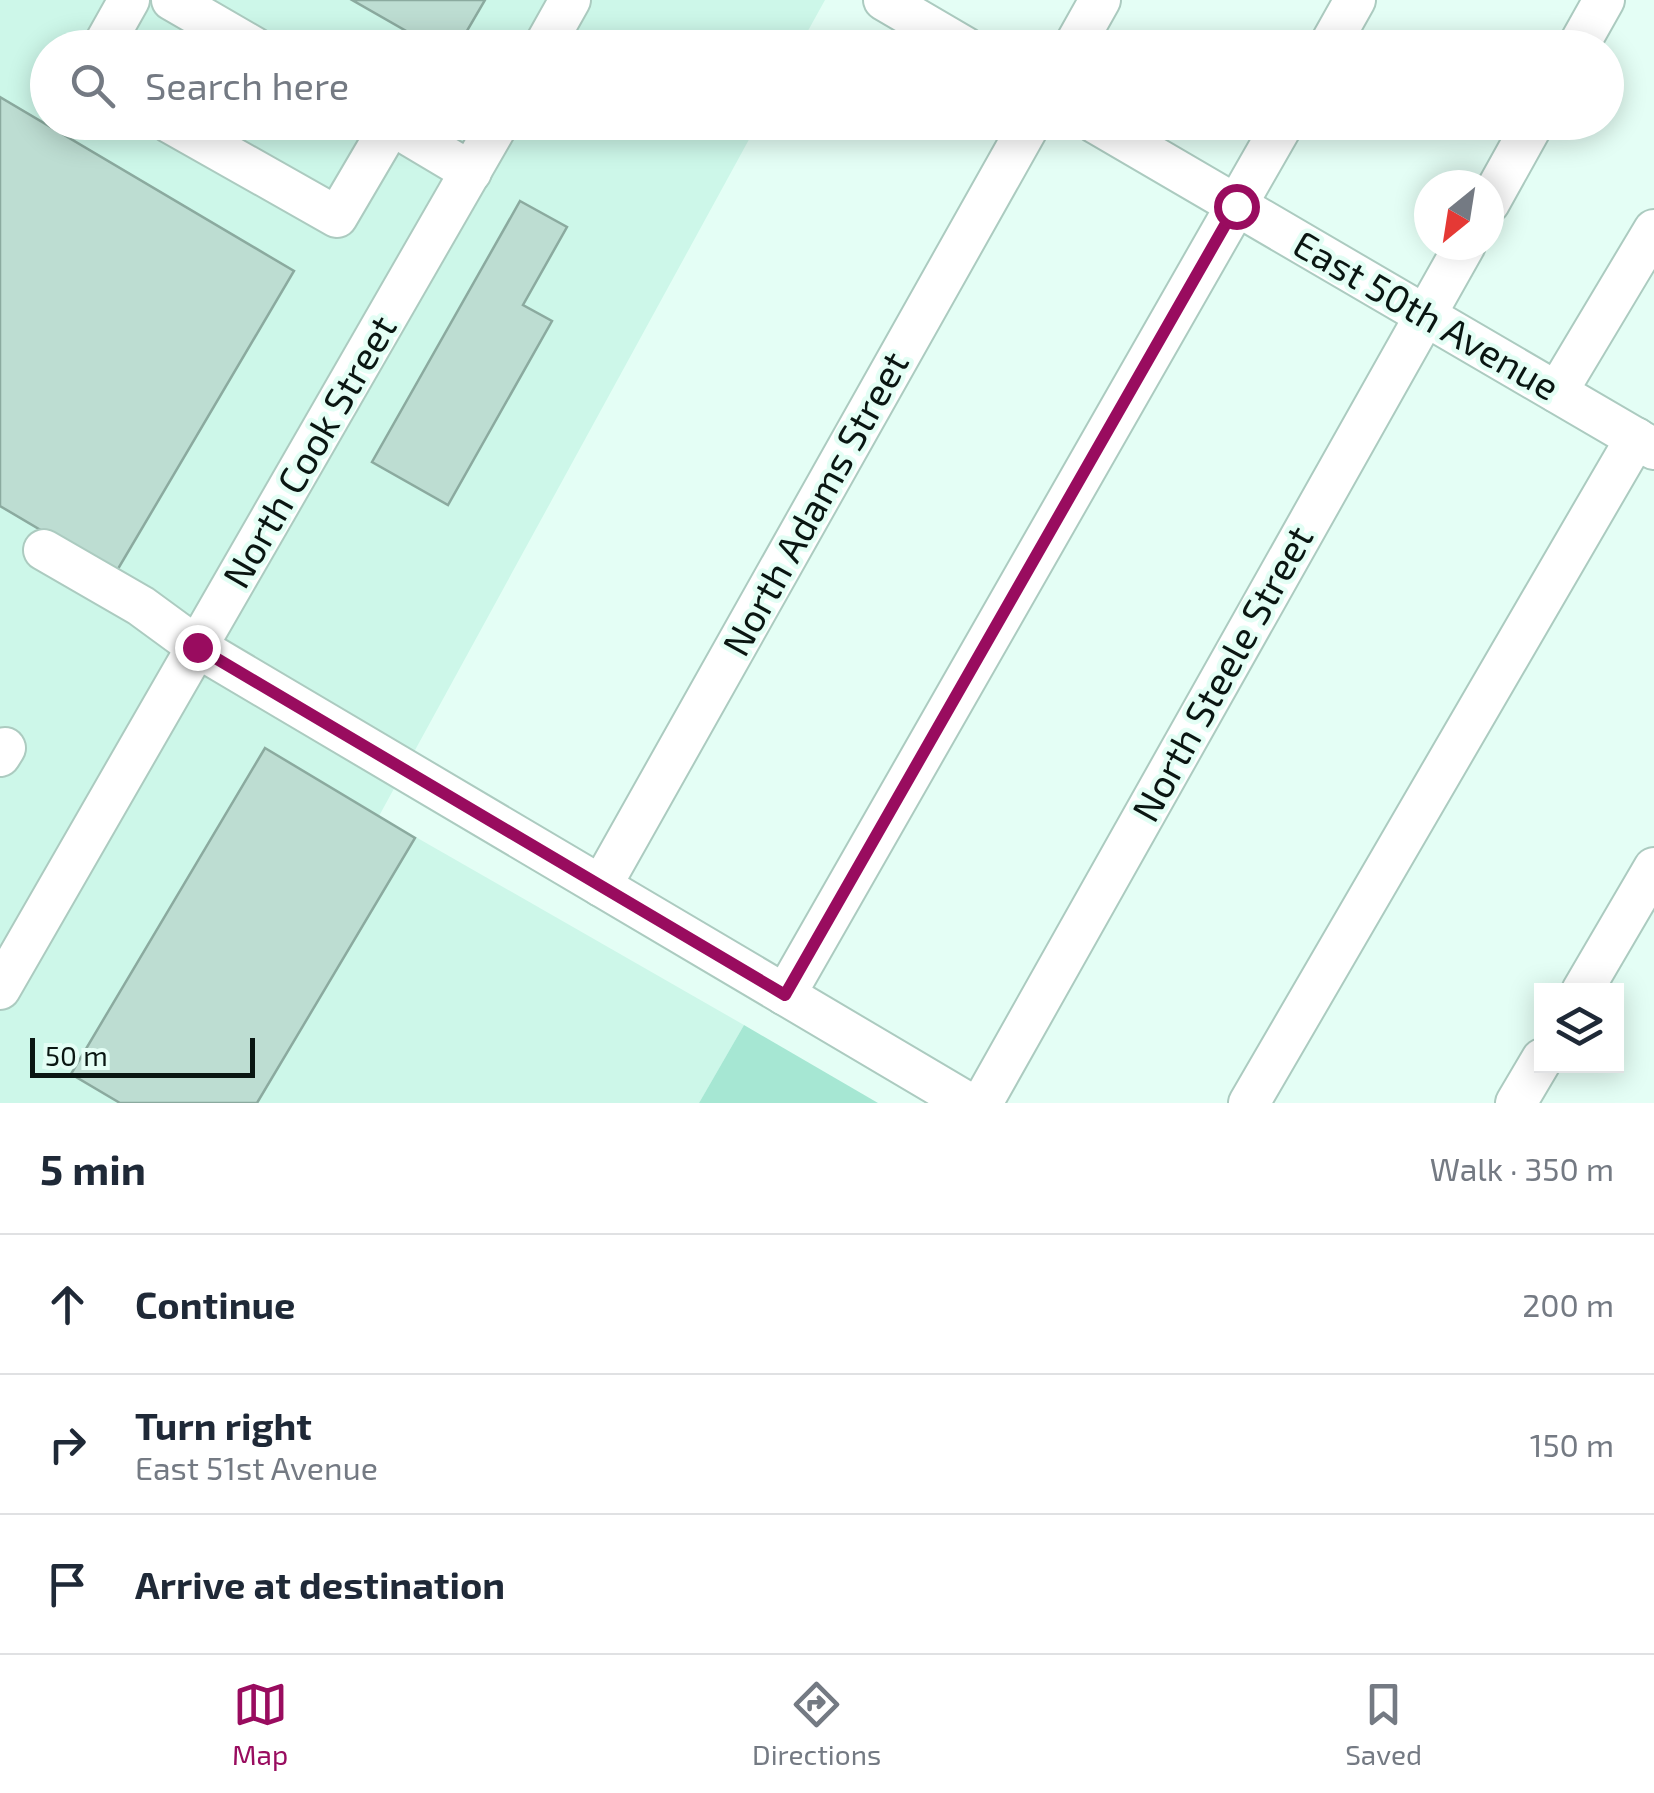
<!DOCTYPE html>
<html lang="en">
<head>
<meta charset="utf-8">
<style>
	:root { --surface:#fff; --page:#f2f2f3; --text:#1f2937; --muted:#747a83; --line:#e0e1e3; --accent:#990c5f }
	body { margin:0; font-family:"Exo 2",sans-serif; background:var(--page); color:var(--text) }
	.controls { position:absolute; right:30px; bottom:30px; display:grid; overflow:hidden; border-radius:0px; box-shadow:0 5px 25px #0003 }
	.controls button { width:90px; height:90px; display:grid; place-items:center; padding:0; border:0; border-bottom:2px solid var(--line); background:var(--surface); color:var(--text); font:50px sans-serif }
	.compass { position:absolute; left:1414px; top:170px; width:90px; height:90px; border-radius:50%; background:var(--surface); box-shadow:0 5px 25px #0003; rotate:210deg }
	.scale { position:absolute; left:30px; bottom:25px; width:225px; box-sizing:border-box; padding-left:10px; border:5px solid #0a1612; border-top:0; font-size:28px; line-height:35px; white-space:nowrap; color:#0a1612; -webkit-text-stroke:8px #e4fef5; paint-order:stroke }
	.stop { position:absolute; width:30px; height:30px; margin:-22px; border:8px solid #990c5f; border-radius:50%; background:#fff }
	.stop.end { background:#990c5f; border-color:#fff; box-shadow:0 2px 10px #0008 }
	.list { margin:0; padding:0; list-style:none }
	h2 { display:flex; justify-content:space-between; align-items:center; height:130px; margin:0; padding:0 40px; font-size:42px }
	h2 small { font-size:32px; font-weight:400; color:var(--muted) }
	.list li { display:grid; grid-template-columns:65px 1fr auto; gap:30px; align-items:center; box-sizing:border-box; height:140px; padding:0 40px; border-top:2px solid var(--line) }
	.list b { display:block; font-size:38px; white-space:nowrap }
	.list p { margin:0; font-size:32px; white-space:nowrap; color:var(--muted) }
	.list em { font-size:32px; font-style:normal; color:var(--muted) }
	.icon { flex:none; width:55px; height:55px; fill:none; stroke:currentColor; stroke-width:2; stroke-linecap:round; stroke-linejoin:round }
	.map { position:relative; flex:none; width:1654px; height:1103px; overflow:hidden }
	.search { position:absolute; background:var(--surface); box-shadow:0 5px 25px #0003; left:30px; right:30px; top:30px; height:110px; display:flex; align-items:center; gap:25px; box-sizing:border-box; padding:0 35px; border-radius:55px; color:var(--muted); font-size:38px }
	.sheet { height:550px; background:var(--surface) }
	nav { display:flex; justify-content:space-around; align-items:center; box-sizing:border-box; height:140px; border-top:2px solid var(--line); background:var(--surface); font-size:28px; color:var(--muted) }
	nav a { display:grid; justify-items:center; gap:5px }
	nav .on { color:var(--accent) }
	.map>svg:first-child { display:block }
</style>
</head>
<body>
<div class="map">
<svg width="1654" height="1103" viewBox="0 0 1654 1103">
	<rect width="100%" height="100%" fill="#e4fef5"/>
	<polygon fill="#cdf7e9" points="0,0 825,0 799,47 48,48 48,122 758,123 379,816 744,1025 699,1103 0,1103"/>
	<polygon fill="#a6e7d3" points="744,1025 878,1103 699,1103"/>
	<g fill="#bdddd2" stroke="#8baa9f" stroke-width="2.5">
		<polygon points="352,0 485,0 457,48 436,48"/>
		<polygon points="0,97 294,271 115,574 0,506"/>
		<polygon points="520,201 567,227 523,305 552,321 448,505 372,462"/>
		<polygon points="265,748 415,838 257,1103 120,1103 71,1074"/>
	</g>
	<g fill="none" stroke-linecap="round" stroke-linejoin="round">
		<defs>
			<g id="minor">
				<polyline points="172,0 255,48"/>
				<polyline points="884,0 966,48"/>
				<polyline points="102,48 129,0"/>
				<polyline points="543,48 570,0"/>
				<polyline points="1073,48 1100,0"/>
				<polyline points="1328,48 1355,0"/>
				<polyline points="1577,48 1604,0"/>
				<polyline points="169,122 337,217 391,125"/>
				<polyline points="387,122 471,172"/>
				<polyline points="1094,122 1654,449"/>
				<polyline points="1489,203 1534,122"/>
				<polyline points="1557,392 1654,230"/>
				<polyline points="44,550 141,606 197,647 968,1103"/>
				<polyline points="0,756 5,748"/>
				<polyline points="601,886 1031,122"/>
				<polyline points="0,989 499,122"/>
				<polyline points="1582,991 1654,868"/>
				<polyline points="785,995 1284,122"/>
				<polyline points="982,1103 1465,245"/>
				<polyline points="1249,1103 1636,438"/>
				<polyline points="1516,1103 1542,1059"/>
			</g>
		</defs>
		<use href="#minor" stroke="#accbc0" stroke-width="44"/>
		<use href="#minor" stroke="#fff" stroke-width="40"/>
	</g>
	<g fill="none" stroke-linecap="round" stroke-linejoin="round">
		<polyline stroke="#990c5f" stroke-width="12" points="197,647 785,995 1236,206"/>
	</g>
	<g text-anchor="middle" stroke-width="9" stroke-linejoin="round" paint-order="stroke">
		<g font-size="38" fill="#0a1612" stroke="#e4fef5">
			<text transform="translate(1426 316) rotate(30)" y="13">East 50th Avenue</text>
			<text transform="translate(310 452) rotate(-60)" y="13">North Cook Street</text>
			<text transform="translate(816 504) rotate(-61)" y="13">North Adams Street</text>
			<text transform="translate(1223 674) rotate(-61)" y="13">North Steele Street</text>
		</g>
	</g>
</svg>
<div class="controls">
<button><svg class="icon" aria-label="layers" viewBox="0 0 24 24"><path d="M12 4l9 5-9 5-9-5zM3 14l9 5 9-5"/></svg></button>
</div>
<svg class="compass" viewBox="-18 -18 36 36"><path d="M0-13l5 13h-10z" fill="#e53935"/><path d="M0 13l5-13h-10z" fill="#747a83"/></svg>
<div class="scale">50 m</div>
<div class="stop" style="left:1236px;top:206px"></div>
<div class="stop end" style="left:197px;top:647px"></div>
<div class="search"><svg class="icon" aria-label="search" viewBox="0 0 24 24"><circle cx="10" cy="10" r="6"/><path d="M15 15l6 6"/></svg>Search here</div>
</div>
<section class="sheet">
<h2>5 min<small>Walk · 350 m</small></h2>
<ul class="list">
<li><svg class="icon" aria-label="ahead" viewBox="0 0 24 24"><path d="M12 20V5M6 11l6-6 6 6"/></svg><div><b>Continue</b></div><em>200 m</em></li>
<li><svg class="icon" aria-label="right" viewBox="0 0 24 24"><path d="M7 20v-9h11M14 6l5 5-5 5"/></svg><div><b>Turn right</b><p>East 51st Avenue</p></div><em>150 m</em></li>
<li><svg class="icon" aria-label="arrive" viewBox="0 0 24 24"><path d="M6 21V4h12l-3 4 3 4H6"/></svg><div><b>Arrive at destination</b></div></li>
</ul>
</section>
<nav>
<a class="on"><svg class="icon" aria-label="map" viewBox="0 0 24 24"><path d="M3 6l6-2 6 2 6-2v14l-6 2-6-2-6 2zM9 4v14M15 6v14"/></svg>Map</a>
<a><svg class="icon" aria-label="directions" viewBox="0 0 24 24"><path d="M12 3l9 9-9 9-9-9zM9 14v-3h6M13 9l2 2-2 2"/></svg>Directions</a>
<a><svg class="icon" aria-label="saved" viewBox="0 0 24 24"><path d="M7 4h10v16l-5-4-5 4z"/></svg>Saved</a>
</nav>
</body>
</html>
